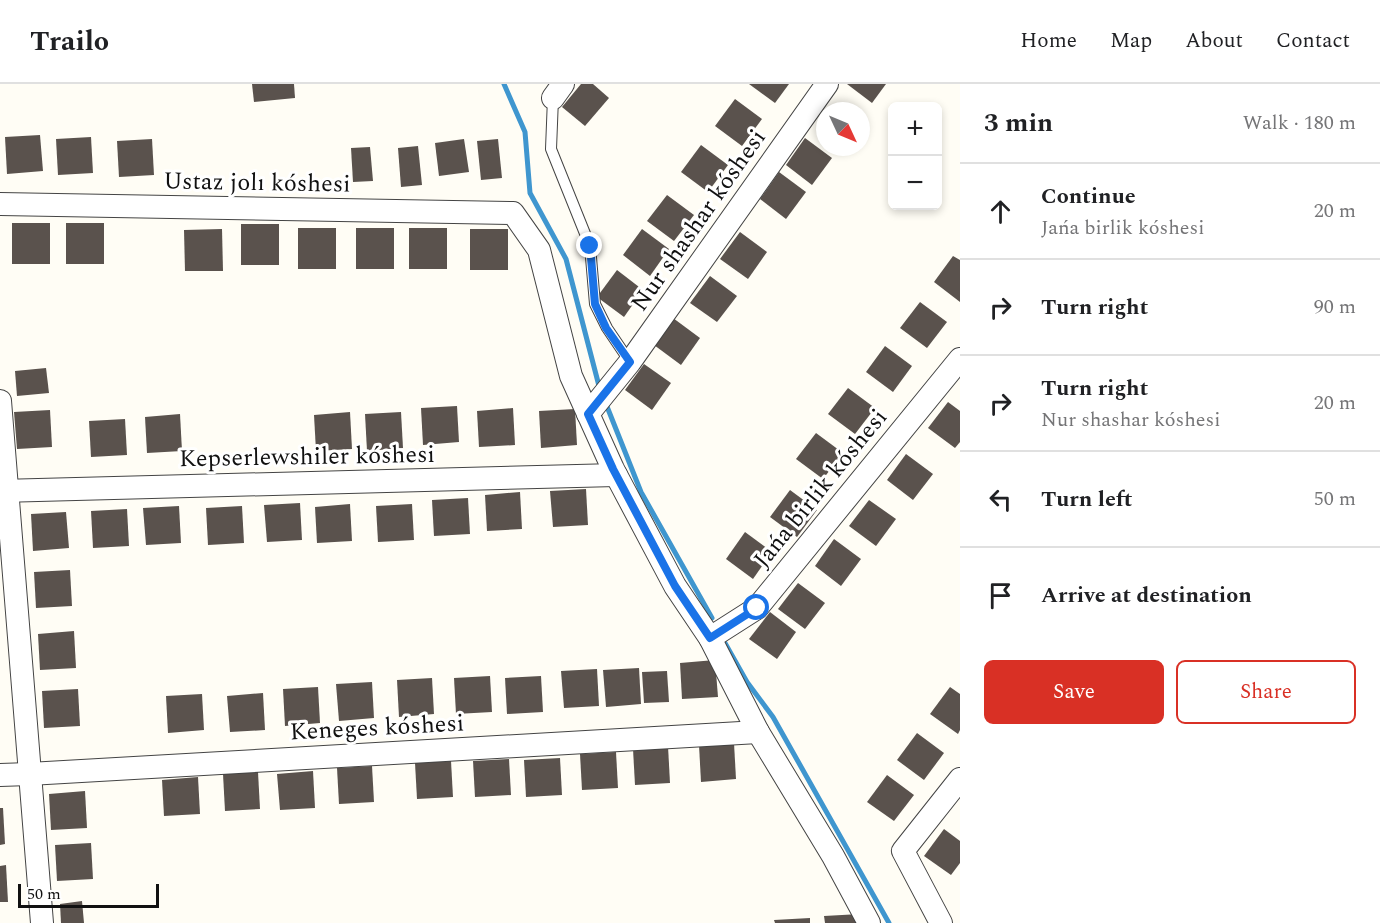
<!DOCTYPE html>
<html lang="en">
<head>
<meta charset="utf-8">
<style>
	:root { --surface:#fff; --page:#f2f2f2; --text:#202124; --muted:#757577; --line:#e0e0e0; --accent:#d93025 }
	body { margin:0; font-family:Spectral,serif; background:var(--page); color:var(--text) }
	.controls { position:absolute; right:18px; top:18px; display:grid; overflow:hidden; border-radius:9px; box-shadow:0 3px 9px #0003 }
	.controls button { width:54px; height:54px; display:grid; place-items:center; padding:0; border:0; border-bottom:2px solid var(--line); background:var(--surface); color:var(--text); font:30px sans-serif }
	.compass { position:absolute; left:816px; top:18px; width:54px; height:54px; border-radius:50%; background:var(--surface); box-shadow:0 3px 9px #0003; rotate:134deg }
	.scale { position:absolute; left:18px; bottom:15px; width:141px; box-sizing:border-box; padding-left:6px; border:3px solid #111; border-top:0; font-size:16px; line-height:21px; white-space:nowrap; color:#111; -webkit-text-stroke:4px #fff; paint-order:stroke }
	.stop { position:absolute; width:18px; height:18px; margin:-14px; border:4px solid #1a73e8; border-radius:50%; background:#fff }
	.stop.end { background:#1a73e8; border-color:#fff; box-shadow:0 2px 6px #0008 }
	.list { margin:0; padding:0; list-style:none }
	h2 { display:flex; justify-content:space-between; align-items:center; height:78px; margin:0; padding:0 24px; font-size:26px }
	h2 small { font-size:20px; font-weight:400; color:var(--muted) }
	.list li { display:grid; grid-template-columns:39px 1fr auto; gap:18px; align-items:center; box-sizing:border-box; height:96px; padding:0 24px; border-top:2px solid var(--line) }
	.list b { display:block; font-size:22px; white-space:nowrap }
	.list p { margin:0; font-size:20px; white-space:nowrap; color:var(--muted) }
	.list em { font-size:20px; font-style:normal; color:var(--muted) }
	.actions { display:flex; gap:12px; padding:18px 24px }
	.actions a { flex:1; padding:14px 0; border:2px solid var(--accent); border-radius:9px; text-align:center; font-size:21px; color:var(--accent) }
	.actions .main { background:var(--accent); color:#fff }
	.icon { flex:none; width:33px; height:33px; fill:none; stroke:currentColor; stroke-width:2; stroke-linecap:round; stroke-linejoin:round }
	.map { position:relative; flex:none; width:960px; height:839px; overflow:hidden }
	header { display:flex; align-items:center; gap:36px; box-sizing:border-box; height:84px; padding:0 30px; background:var(--surface); border-bottom:2px solid var(--line) }
	header strong { font-size:28px }
	nav { display:flex; gap:33px; margin-inline-start:auto; font-size:21px }
	main { display:flex }
	aside { flex:1; background:var(--surface) }
	.map>svg:first-child { display:block }
</style>
</head>
<body>
<header>
<strong>Trailo</strong>
<nav><a>Home</a><a>Map</a><a>About</a><a>Contact</a></nav>
</header>
<main>
<div class="map">
<svg width="960" height="839" viewBox="0 0 960 839">
	<rect width="100%" height="100%" fill="#fffdf5"/>
	<g fill="none" stroke-linecap="round" stroke-linejoin="round">
		<g stroke="#3f96cf" stroke-width="5">
			<polyline points="504,0 525,48 530,109 566,175 599,302"/>
			<polyline points="606,320 641,408 712,534"/>
			<polyline points="725,559 747,598 773,633 889,839"/>
		</g>
	</g>
	<g fill="#5a524d">
		<polygon points="252,0 294,0 295,14 254,18"/>
		<polygon points="581,0 593,0 609,14 585,42 562,23"/>
		<polygon points="749,0 789,0 775,19"/>
		<polygon points="847,0 886,0 872,19"/>
		<polygon points="735,15 762,35 742,62 715,42"/>
		<polygon points="40,51 43,87 7,90 5,53"/>
		<polygon points="91,53 93,89 58,91 56,55"/>
		<polygon points="805,54 832,74 812,101 786,81"/>
		<polygon points="152,55 154,91 119,93 117,57"/>
		<polygon points="464,55 469,88 439,92 435,59"/>
		<polygon points="498,55 502,94 481,96 477,57"/>
		<polygon points="701,61 728,81 708,108 681,88"/>
		<polygon points="418,62 422,101 401,103 398,64"/>
		<polygon points="370,63 373,97 353,98 351,64"/>
		<polygon points="779,88 806,108 786,135 760,115"/>
		<polygon points="667,111 694,131 674,157 647,137"/>
		<rect x="12" y="139" width="38" height="41"/>
		<rect x="66" y="139" width="38" height="41"/>
		<rect x="241" y="140" width="38" height="41"/>
		<rect x="298" y="144" width="38" height="41"/>
		<rect x="356" y="144" width="38" height="41"/>
		<rect x="409" y="144" width="38" height="41"/>
		<polygon points="222,145 223,187 185,187 184,146"/>
		<rect x="470" y="145" width="38" height="41"/>
		<polygon points="642,145 669,165 650,192 623,171"/>
		<polygon points="740,148 767,168 748,195 720,175"/>
		<polygon points="953,172 960,176 960,218 934,198"/>
		<polygon points="617,186 643,206 624,233 597,213"/>
		<polygon points="710,192 737,212 717,238 690,219"/>
		<polygon points="920,218 947,238 927,264 900,244"/>
		<polygon points="673,234 700,254 681,281 654,261"/>
		<polygon points="885,262 912,282 893,308 866,288"/>
		<polygon points="644,280 671,299 652,326 625,306"/>
		<polygon points="46,284 49,309 17,312 15,287"/>
		<polygon points="848,304 875,324 855,350 828,330"/>
		<polygon points="948,318 960,327 960,358 955,364 928,344"/>
		<polygon points="457,322 459,358 423,361 421,324"/>
		<polygon points="513,324 515,361 479,363 477,327"/>
		<polygon points="575,325 577,361 541,364 539,327"/>
		<polygon points="50,326 52,363 17,365 14,328"/>
		<polygon points="350,328 352,365 316,367 314,331"/>
		<polygon points="401,328 403,364 367,367 365,330"/>
		<polygon points="180,330 182,367 147,369 145,333"/>
		<polygon points="125,335 127,371 91,373 89,337"/>
		<polygon points="816,349 843,369 823,395 796,375"/>
		<polygon points="906,370 933,390 913,416 887,396"/>
		<polygon points="586,405 588,441 553,443 550,407"/>
		<polygon points="790,406 817,426 797,453 770,433"/>
		<polygon points="520,408 522,445 487,447 485,411"/>
		<polygon points="468,414 470,450 434,452 432,416"/>
		<polygon points="869,416 896,435 876,462 849,442"/>
		<polygon points="300,419 302,456 267,458 264,421"/>
		<polygon points="350,420 352,457 317,459 315,423"/>
		<polygon points="412,420 414,456 378,458 376,422"/>
		<polygon points="179,422 181,459 146,461 143,424"/>
		<polygon points="242,422 244,459 208,461 206,424"/>
		<polygon points="127,425 129,462 93,464 91,427"/>
		<polygon points="66,428 69,464 33,467 31,430"/>
		<polygon points="745,448 772,468 753,495 726,475"/>
		<polygon points="834,455 861,475 841,502 815,482"/>
		<polygon points="70,486 72,522 36,524 34,488"/>
		<polygon points="798,499 825,519 805,545 778,525"/>
		<polygon points="770,528 796,548 777,575 749,555"/>
		<polygon points="74,547 76,584 40,586 38,550"/>
		<polygon points="715,576 718,613 682,615 680,579"/>
		<polygon points="639,584 641,620 606,623 603,586"/>
		<polygon points="597,585 599,622 564,624 561,587"/>
		<polygon points="667,587 669,618 644,619 642,588"/>
		<polygon points="490,592 492,628 456,630 454,594"/>
		<polygon points="541,592 543,628 507,630 505,594"/>
		<polygon points="432,594 434,630 399,633 397,596"/>
		<polygon points="372,598 374,634 339,637 336,600"/>
		<polygon points="318,603 320,639 285,642 283,605"/>
		<polygon points="950,603 960,610 960,646 958,650 930,630"/>
		<polygon points="78,605 80,642 44,644 42,607"/>
		<polygon points="263,609 265,646 230,648 227,612"/>
		<polygon points="202,610 204,646 168,649 166,612"/>
		<polygon points="917,649 944,669 924,696 897,676"/>
		<polygon points="734,659 736,695 701,698 699,661"/>
		<polygon points="668,662 670,699 635,701 633,665"/>
		<polygon points="616,668 618,704 582,706 580,670"/>
		<polygon points="560,674 562,711 526,713 524,676"/>
		<polygon points="509,675 511,711 475,713 473,677"/>
		<polygon points="451,677 453,713 417,715 415,679"/>
		<polygon points="372,682 374,718 339,720 337,684"/>
		<polygon points="313,687 315,724 280,726 277,690"/>
		<polygon points="258,688 260,725 225,727 223,690"/>
		<polygon points="887,691 914,711 894,737 867,718"/>
		<polygon points="198,693 200,730 164,732 162,696"/>
		<polygon points="85,707 87,744 51,746 49,710"/>
		<polygon points="0,724 3,724 5,760 0,761"/>
		<polygon points="944,745 960,757 960,779 951,791 924,772"/>
		<polygon points="91,759 93,795 57,797 55,761"/>
		<polygon points="6,781 8,818 0,818 0,782"/>
		<polygon points="82,817 84,839 61,839 60,820"/>
		<polygon points="860,830 861,839 825,839 824,832"/>
		<polygon points="810,834 810,839 775,839 774,836"/>
	</g>
	<g fill="none" stroke-linecap="round" stroke-linejoin="round">
		<defs>
			<polyline id="lane" points="553,14 551,65 590,162 595,220 607,244 630,278"/>
			<g id="street">
				<polyline points="553,14 563,0"/>
				<polyline points="0,120 513,129 539,166 571,292 613,385 675,502 710,554 758,648 833,772 869,839"/>
				<polyline points="0,317 42,839"/>
				<polyline points="588,330 630,278 827,0"/>
				<polyline points="0,407 616,391"/>
				<polyline points="710,554 757,524 960,275"/>
				<polyline points="0,691 29,690 758,648"/>
				<polyline points="941,839 903,767 960,695"/>
			</g>
		</defs>
		<use href="#lane" stroke="#444" stroke-width="12"/>
		<use href="#street" stroke="#444" stroke-width="24"/>
		<use href="#lane" stroke="#fff" stroke-width="10"/>
		<use href="#street" stroke="#fff" stroke-width="22"/>
	</g>
	<g fill="none" stroke-linecap="round" stroke-linejoin="round">
		<polyline stroke="#1a73e8" stroke-width="8" points="590,162 595,220 606,244 630,278 588,330 613,385 675,502 710,554 757,524"/>
	</g>
	<g text-anchor="middle" stroke-width="6" stroke-linejoin="round" paint-order="stroke">
		<g font-size="24" fill="#111" stroke="#fff">
			<text transform="translate(257 98) rotate(1)" y="8">Ustaz jolı kóshesi</text>
			<text transform="translate(698 136) rotate(-55)" y="8">Nur shashar kóshesi</text>
			<text transform="translate(307 372) rotate(-1)" y="8">Kepserlewshiler kóshesi</text>
			<text transform="translate(820 404) rotate(-51)" y="8">Jańa birlik kóshesi</text>
			<text transform="translate(377 643) rotate(-3)" y="8">Keneges kóshesi</text>
		</g>
	</g>
</svg>
<div class="controls">
<button>+</button>
<button>−</button>
</div>
<svg class="compass" viewBox="-18 -18 36 36"><path d="M0-13l5 13h-10z" fill="#e53935"/><path d="M0 13l5-13h-10z" fill="#757577"/></svg>
<div class="scale">50 m</div>
<div class="stop" style="left:757px;top:524px"></div>
<div class="stop end" style="left:590px;top:162px"></div>
</div>
<aside>
<h2>3 min<small>Walk · 180 m</small></h2>
<ul class="list">
<li><svg class="icon" aria-label="ahead" viewBox="0 0 24 24"><path d="M12 20V5M6 11l6-6 6 6"/></svg><div><b>Continue</b><p>Jańa birlik kóshesi</p></div><em>20 m</em></li>
<li><svg class="icon" aria-label="right" viewBox="0 0 24 24"><path d="M7 20v-9h11M14 6l5 5-5 5"/></svg><div><b>Turn right</b></div><em>90 m</em></li>
<li><svg class="icon" aria-label="right" viewBox="0 0 24 24"><path d="M7 20v-9h11M14 6l5 5-5 5"/></svg><div><b>Turn right</b><p>Nur shashar kóshesi</p></div><em>20 m</em></li>
<li><svg class="icon" aria-label="left" viewBox="0 0 24 24"><path d="M17 20v-9H6M10 6l-5 5 5 5"/></svg><div><b>Turn left</b></div><em>50 m</em></li>
<li><svg class="icon" aria-label="arrive" viewBox="0 0 24 24"><path d="M6 21V4h12l-3 4 3 4H6"/></svg><div><b>Arrive at destination</b></div></li>
</ul>
<div class="actions"><a class="main">Save</a><a>Share</a></div>
</aside>
</main>
</body>
</html>
